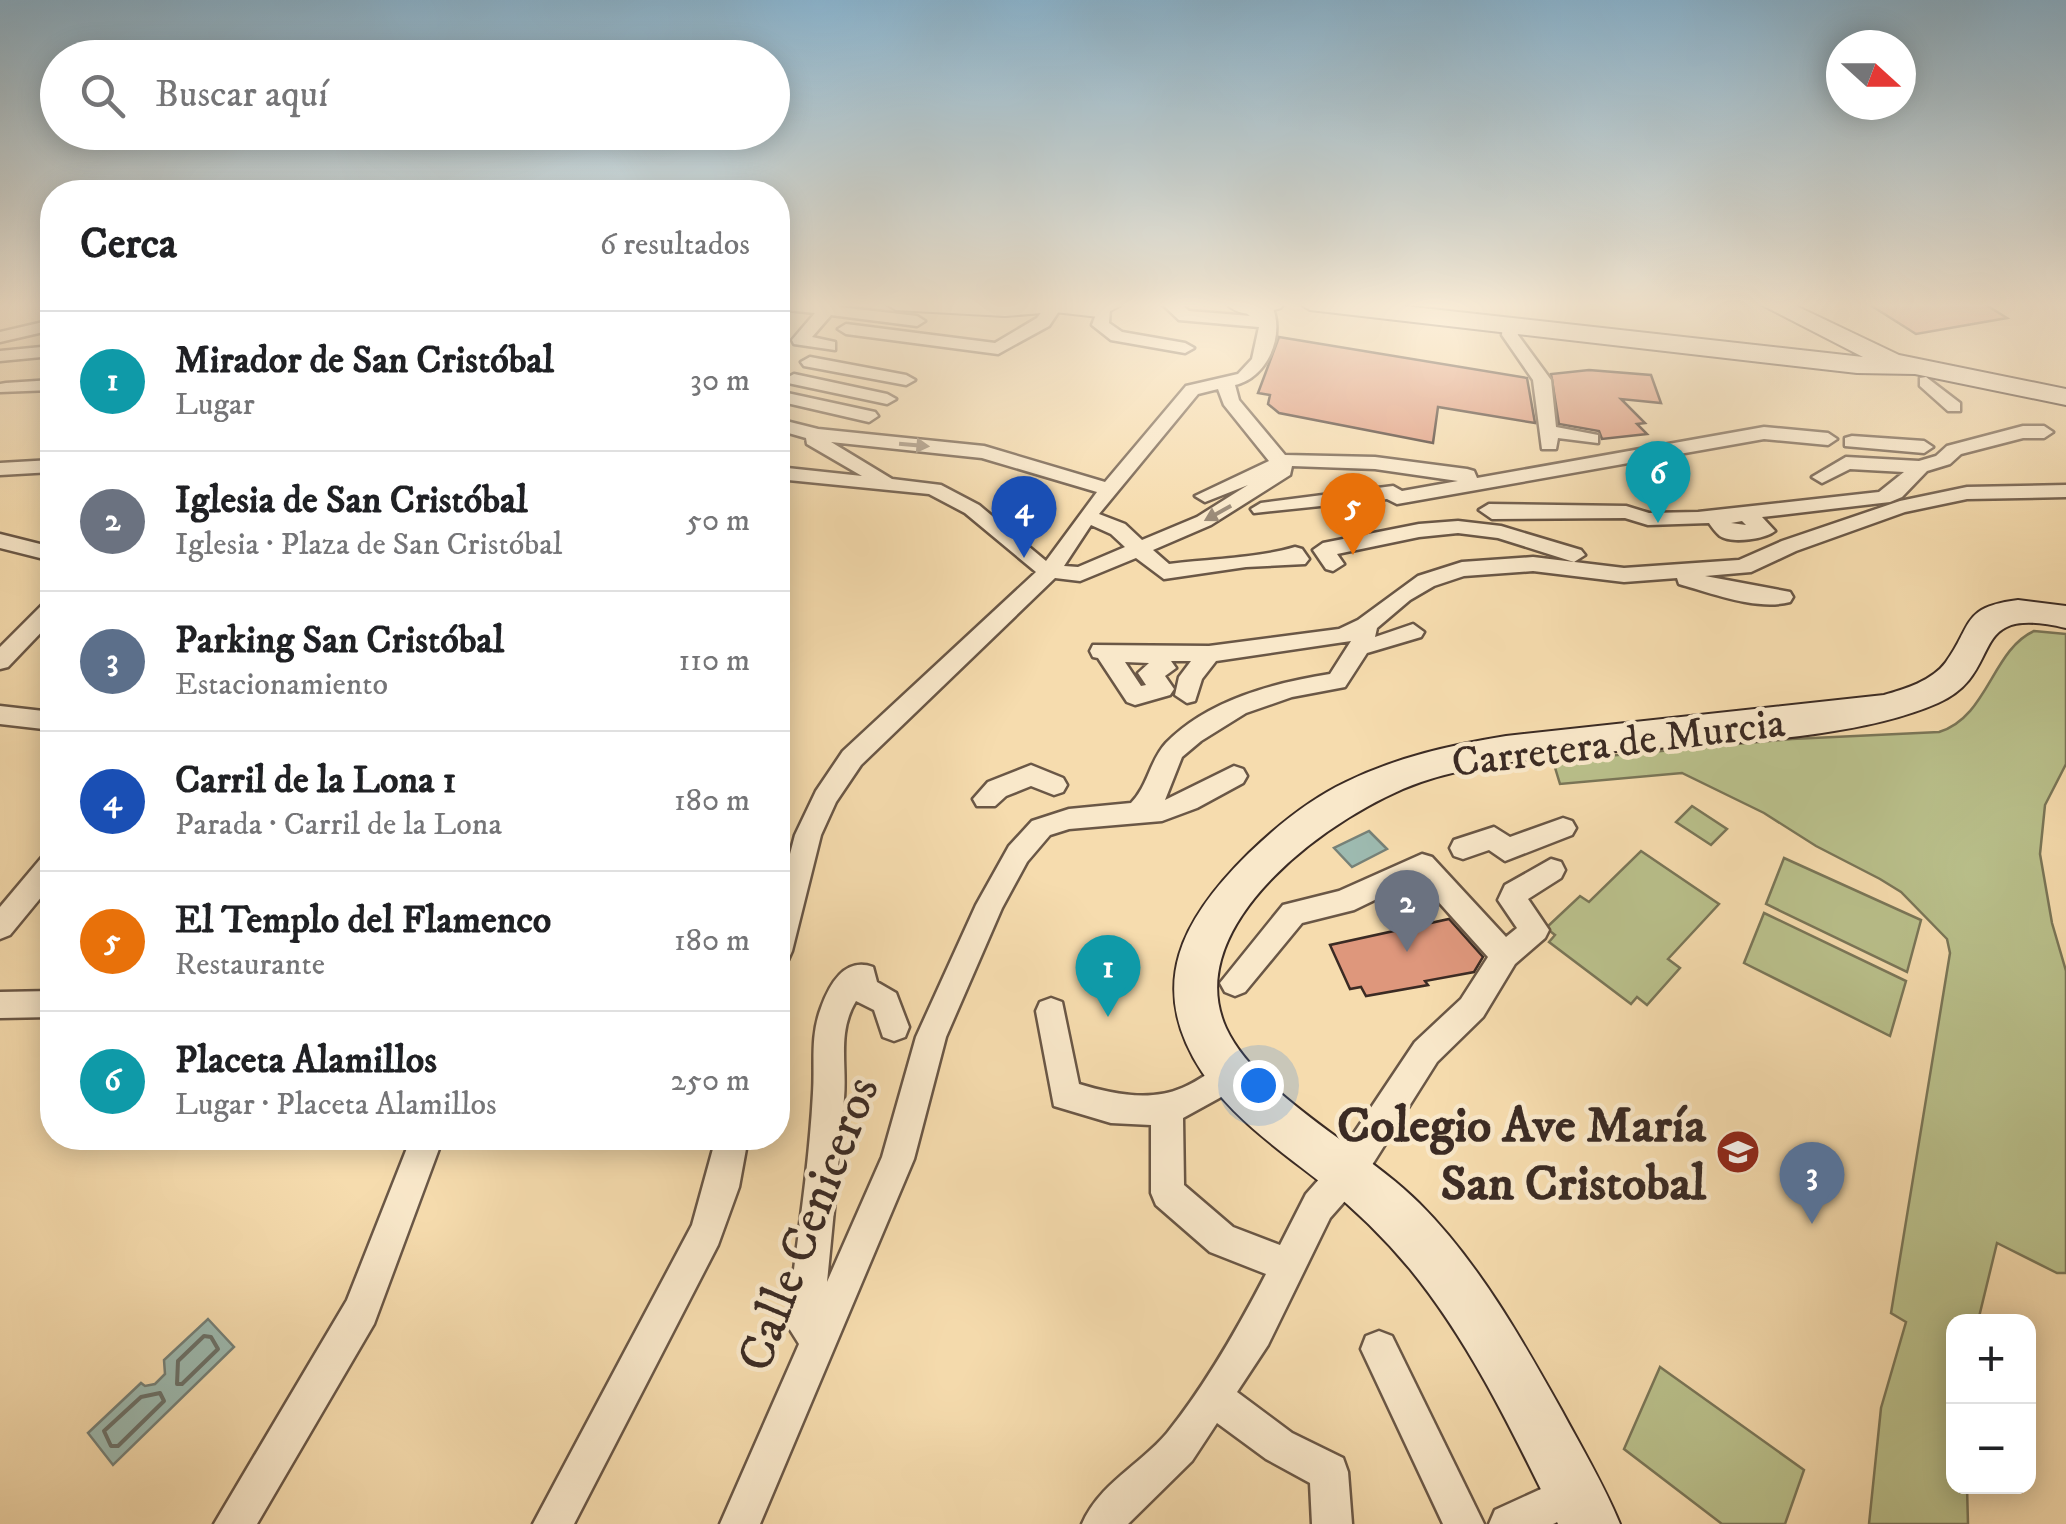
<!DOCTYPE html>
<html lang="es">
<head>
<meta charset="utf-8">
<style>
	:root { --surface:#fff; --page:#f6f6f6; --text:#202124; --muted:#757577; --line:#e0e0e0; --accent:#b45309 }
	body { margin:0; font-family:"IM FELL DW Pica",serif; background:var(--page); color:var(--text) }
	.controls { position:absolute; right:30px; bottom:30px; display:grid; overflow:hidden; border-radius:20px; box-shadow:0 5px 25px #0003 }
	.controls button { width:90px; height:90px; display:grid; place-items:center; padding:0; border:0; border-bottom:2px solid var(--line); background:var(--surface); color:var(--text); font:50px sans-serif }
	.compass { position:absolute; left:1826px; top:30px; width:90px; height:90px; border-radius:50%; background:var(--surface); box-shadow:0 5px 25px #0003; rotate:111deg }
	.you { position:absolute; left:1258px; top:1085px; width:35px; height:35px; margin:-25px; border:8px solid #fff; border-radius:50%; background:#1a73e8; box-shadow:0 0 0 15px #1a73e833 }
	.badge { display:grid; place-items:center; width:65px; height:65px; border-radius:50%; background:var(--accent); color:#fff; font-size:32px; font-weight:700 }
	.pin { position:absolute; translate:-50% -82px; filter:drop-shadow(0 2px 5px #0008) }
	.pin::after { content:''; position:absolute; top:52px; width:35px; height:30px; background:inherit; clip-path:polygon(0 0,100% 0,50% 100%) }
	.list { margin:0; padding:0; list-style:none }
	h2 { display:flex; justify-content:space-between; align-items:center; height:130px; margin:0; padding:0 40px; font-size:42px }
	h2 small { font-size:32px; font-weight:400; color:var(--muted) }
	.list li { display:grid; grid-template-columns:65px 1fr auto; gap:30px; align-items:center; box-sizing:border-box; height:140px; padding:0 40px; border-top:2px solid var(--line) }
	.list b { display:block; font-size:38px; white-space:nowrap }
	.list p { margin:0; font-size:32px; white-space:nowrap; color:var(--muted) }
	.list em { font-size:32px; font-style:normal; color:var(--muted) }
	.icon { flex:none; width:55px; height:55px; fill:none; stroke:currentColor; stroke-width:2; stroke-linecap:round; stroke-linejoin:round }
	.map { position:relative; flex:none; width:2066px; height:1524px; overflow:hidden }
	.search { position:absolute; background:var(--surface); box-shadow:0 5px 25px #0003; left:40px; top:40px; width:750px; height:110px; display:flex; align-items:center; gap:25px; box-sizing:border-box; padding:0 35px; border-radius:55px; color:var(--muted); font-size:38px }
	.panel { position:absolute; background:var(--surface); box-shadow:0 5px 25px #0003; left:40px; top:180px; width:750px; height:970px; border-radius:40px }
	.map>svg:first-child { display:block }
</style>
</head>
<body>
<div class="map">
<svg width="2066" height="1524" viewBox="0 0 2066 1524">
	<rect width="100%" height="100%" fill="#f6dcae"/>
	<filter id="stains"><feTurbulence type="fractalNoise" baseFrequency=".002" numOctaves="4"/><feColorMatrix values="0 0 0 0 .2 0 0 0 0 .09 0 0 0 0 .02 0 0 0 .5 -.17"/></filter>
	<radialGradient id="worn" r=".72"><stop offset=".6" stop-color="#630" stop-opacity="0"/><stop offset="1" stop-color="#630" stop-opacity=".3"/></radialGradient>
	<g fill="#bac18c" stroke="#7a7658" stroke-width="2.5">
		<path d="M2034,631l32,3v130l-21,41 -5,49 12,69 14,48v302h-9l-60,-30 -19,78 -24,1v164l13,1 1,37h-99l12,-116 25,-86 -15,-9 59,-360 -3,-14 -46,-47 -21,-13 -64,-33 -52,-33 -82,-40 -122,11 -7,-23 239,-22 147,-7c49,-15 53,-82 95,-101z"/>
		<polygon points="1692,806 1727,829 1711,845 1676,822"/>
		<polygon points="1641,851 1719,904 1668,959 1680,968 1647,1005 1637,997 1631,1004 1549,942 1555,935 1546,928 1580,896 1589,902"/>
		<polygon points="1784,858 1921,920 1907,972 1766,904"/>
		<polygon points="1764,913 1906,981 1890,1036 1744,963"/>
		<polygon points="1660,1367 1804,1470 1785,1524 1722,1524 1624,1449"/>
	</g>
	<g fill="#9dbab0" stroke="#768178" stroke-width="2.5">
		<polygon points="1369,831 1387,849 1352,867 1334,848"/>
		<polygon points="208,1319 234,1347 113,1465 88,1433 141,1383 145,1386 155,1384 165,1374 164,1360"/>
	</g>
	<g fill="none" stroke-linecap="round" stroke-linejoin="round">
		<g stroke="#6c726a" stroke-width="4">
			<polygon points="204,1336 211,1337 218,1349 182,1384 177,1384 178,1361"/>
			<polygon points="160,1393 164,1401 118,1446 111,1446 104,1431 141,1397"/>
		</g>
	</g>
	<g fill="#de977c" stroke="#3b2b24" stroke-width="2.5">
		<polygon points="1867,303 1983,303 2007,318 1916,334"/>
		<polygon points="1279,337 1527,378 1535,423 1438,407 1433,443 1279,413 1268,404 1270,395 1258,393"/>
		<polygon points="1589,370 1651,375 1661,403 1621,399 1645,423 1637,424 1647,434 1602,439 1599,431 1559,424 1551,374"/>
		<polygon points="1449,919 1483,957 1474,972 1425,981 1428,985 1366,996 1361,987 1350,989 1330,945"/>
	</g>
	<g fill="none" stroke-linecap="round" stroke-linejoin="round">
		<defs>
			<g id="street">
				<polygon points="778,303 841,303 839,307 917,316 925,321 917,326 831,315 812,337 835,342 835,350 794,344 792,340 815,313 778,309"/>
				<polygon points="1048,303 1063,305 1049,326 998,354 846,334 838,329 846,324 995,343 1037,318"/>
				<path d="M1161,303h19l9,8 61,5 -9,-7 2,-3 28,-2c15,29 -3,74 -36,81l4,15 46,55 90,2 92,12 7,2 3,7 287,-51 64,6 9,6 -9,6 -64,-6 -367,65 -10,-5 -133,14 -3,-4 10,-6 132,-17 9,5 56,-10 -83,-12 -83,-3 -2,9 -79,50 -58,25 16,14c40,-5 90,-6 126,-17l7,2 7,10 -4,5 -59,3 -82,12 -28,-21 -56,23 -25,-3 -194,187 -25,37 -15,33 -29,116 -4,9 -10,3v-63l17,-65 21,-44 27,-40 193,-179 -71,-59 -36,-19 -151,-15v-12l84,9 -55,-32 -1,-6 -28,-8v-11l40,10 166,17 121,36 81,-96 52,-12 14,-15 7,-32 -80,-7zM1218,389l6,16 45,56 -74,35 10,6 43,-17 -51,32 -55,23 -17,-16 -26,-10 99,-120zM831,442l151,16 115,34 -51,69 -67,-56 -38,-20 -49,-6zM1091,525l20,9 14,13 -47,20 -14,-1z"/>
				<polygon points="1098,309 1110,309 1109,323 1122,332 1185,343 1194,348 1185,353 1111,340 1092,325"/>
				<polygon points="52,320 52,330 0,342 0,332"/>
				<polygon points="1503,322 1515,322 1518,335 1551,380 1556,427 1598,435 1598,443 1558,438 1556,449 1542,449 1533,380 1502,335"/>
				<polygon points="52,346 52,356 0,361 0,351"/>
				<polygon points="810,357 906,375 915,380 906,385 804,366 801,362"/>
				<polygon points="794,374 887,394 896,399 887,404 788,383 785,379"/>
				<polygon points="1926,377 1960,403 1960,411 1948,411 1920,386 1920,378"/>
				<polygon points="52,380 52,390 0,392 0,384 6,383"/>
				<polygon points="778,391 875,412 878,416 869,422 778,401"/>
				<path d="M2023,426h21l9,6 -9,6h-21l-62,16 -11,10 -23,7 -25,26 -12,5 -128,15 13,14c-9,8 -43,13 -55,5 -5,-4 -8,-9 -11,-13l-61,2 -23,-7 -133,1 -13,-9 10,-6 137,2 23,7 49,-1 181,-20 25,-20 -54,-3 -28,14 -10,-6 34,-20 73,4 17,-5 11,-10zM1742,521l4,4 -15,-2z"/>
				<polygon points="1852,436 1924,441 1933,447 1924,453 1845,446 1845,438"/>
				<polygon points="52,460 52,472 0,475 0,463"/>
				<path d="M2066,485v12l-99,2 -62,13 -109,39 -45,21 -46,4 85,16 3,5 -3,5c-33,9 -79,-9 -111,-18l-2,-6 -53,4 -91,-11 -69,5 -30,10 -24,14 -33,28 -2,9 38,-13 11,8 -3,5 -54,16 -22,34 -53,10 -46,16 -45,28 -19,16 -17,43 69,-34 9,3 4,7 -4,7 -46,25 -35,13 -93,8 -19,6 -23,27 -25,46 -56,129 -32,122 -154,365h-40l79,-180 -12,-19c9,-77 22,-155 26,-232 2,-30 -3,-56 8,-85 9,-25 24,-51 52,-41l4,15 19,11 13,34 -4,10 -11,4 -11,-4 -9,-27 -18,-9c-19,31 -9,63 -12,97 -5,62 -11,123 -17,184l55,-125 34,-120 60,-132 33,-59 23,-25 37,-12 62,-6c17,-17 19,-43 35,-60 42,-43 107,-60 164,-69l21,-33 -135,20 -14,18 -7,22 -8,2 -12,-8 4,-18 12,-16h-20l5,7 -11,8 9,13 -4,6 -35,10 -8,-3 -29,-44 -5,-1 -3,-6 3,-6 116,1 130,-17 19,-9 60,-44 44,-14 71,-5 91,11 115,-8 43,-19 118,-40 67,-14zM1125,662l24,1 -11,10 8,12 -5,1z"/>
				<polygon points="1458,521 1501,526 1581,550 1585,555 1574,562 1498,538 1458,533 1419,537 1337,554 1344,564 1333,571 1326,569 1313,550 1323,543 1419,524"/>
				<polygon points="0,534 52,547 52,561 0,548"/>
				<polygon points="52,601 52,621 8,667 0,669 0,647 44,603"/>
				<polygon points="0,706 52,712 52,730 0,724"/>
				<polygon points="1031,765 1063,778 1067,785 1063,792 1054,795 1031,786 1006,796 995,806 977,806 973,799 988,782"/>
				<polygon points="1563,818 1572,821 1576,828 1572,835 1505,861 1489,850 1463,859 1454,856 1450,848 1454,840 1494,827 1510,837"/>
				<polygon points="52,854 52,884 10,935 0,939 0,907 42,857"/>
				<path d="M1422,854l10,3 74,80 11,-9 -19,-28 7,-15 46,-26 10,3 4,8 -4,8 -33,21 21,31 -4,8 -30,26 -32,53 -46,45 -77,122 -30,34 -62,127 -31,47 55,41 51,25 5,14 4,52h-40l-2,-41 -44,-24 -49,-36 -25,38 -64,63h-46c17,-40 58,-59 85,-91 38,-47 71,-105 99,-159l-56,-22 -54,-47 -5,-12v-68l-40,-2 -57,-17 -18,-95 4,-9 11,-4 11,4 17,82c33,10 71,18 103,4 18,-7 32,-21 50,-27l11,4 4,10 -4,10 -60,33 1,67 49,42 47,18 26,-51 30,-34 79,-118 46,-43 27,-42 -70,-78 -64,31 -52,13 -57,69 -10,4 -10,-4 -5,-9 63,-78 56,-14z"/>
				<polygon points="52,991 52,1017 0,1018 0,992"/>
				<polygon points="411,1138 443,1138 374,1324 257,1524 214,1524 347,1300"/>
				<polygon points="716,1138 748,1138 739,1187 718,1245 574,1524 533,1524 692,1225"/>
				<polygon points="1379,1331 1392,1336 1484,1524 1443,1524 1361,1349 1366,1336"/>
				<polygon points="1574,1474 1588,1480 1594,1494 1588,1508 1553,1524 1489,1524 1495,1510"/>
			</g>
			<g id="secondary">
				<polygon points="884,303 1125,303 1099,317 1055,312 1005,316 896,310"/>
				<path d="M1225,303h59l-3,5c-20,6 -40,11 -56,-5z"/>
				<polygon points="1298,303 1377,303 1863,357 1758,303 1790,303 1899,355 2066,389 2066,405 1915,374 1857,373 1310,310"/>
				<path d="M2018,600l48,6v22c-104,-25 -58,44 -128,75 -90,40 -242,40 -342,50 -58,6 -119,10 -175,29 -84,29 -243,141 -195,246 31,67 140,121 193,175 60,60 102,135 143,208 20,37 42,74 58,113h-62c-43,-87 -86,-179 -148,-255 -26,-31 -54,-59 -86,-84 -43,-34 -91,-66 -122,-113 -57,-87 -19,-154 47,-219 29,-28 61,-54 97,-71 51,-25 105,-37 160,-46l378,-41c21,-6 48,-14 62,-33 27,-37 15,-55 72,-62z"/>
			</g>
		</defs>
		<use href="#street" stroke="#6a5746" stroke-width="5"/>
		<use href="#secondary" stroke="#3b2b24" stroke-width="4"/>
		<use href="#street" fill="#f9e8ca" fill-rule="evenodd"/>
		<use href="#secondary" fill="#f9e8ca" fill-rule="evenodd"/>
	</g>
	<defs><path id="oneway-solid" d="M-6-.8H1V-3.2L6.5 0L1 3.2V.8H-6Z" transform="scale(2.5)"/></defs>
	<g fill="#9a8a77">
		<use href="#oneway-solid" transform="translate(914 445) rotate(5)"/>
		<use href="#oneway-solid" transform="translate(1218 513) rotate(151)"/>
	</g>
	<linearGradient id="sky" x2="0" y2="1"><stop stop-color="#8ab6d2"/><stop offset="0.59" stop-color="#fbefdb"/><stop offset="1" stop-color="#fbefdb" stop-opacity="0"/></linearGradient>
	<rect width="2066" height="517" fill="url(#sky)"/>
	<defs>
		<symbol id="university-disc" viewBox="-11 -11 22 22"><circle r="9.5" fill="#8f2418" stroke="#f9e8ca"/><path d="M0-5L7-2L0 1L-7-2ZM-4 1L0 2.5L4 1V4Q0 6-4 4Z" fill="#fff"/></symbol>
	</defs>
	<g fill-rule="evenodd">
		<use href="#university-disc" x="1713" y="1127" width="50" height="50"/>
	</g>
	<g text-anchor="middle" stroke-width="9" stroke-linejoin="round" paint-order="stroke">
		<g font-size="42" fill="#3b2b24" stroke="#f9e8ca">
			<text transform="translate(1618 741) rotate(-7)" y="15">Carretera de Murcia</text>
		</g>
		<g font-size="50" font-weight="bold" fill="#3b2b24" stroke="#f9e8ca" text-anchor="end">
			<text x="1706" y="1141">Colegio Ave María<tspan x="1706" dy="58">San Cristobal</tspan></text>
		</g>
		<g font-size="50" fill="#3b2b24" stroke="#f9e8ca">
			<text transform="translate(806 1223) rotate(-69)" y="18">Calle Ceniceros</text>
		</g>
	</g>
	<rect width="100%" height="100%" filter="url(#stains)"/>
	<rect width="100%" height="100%" fill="url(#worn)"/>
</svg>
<div class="controls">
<button>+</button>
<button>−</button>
</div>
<svg class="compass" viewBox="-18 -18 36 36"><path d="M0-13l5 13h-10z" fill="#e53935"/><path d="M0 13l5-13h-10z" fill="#757577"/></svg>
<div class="you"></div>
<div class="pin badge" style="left:1108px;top:1017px;background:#0f9aa8">1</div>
<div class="pin badge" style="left:1407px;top:952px;background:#6b7280">2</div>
<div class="pin badge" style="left:1812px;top:1224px;background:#5c6f8a">3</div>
<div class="pin badge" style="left:1024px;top:558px;background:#1a4fb4">4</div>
<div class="pin badge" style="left:1353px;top:555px;background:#e8710a">5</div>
<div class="pin badge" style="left:1658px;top:523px;background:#0f9aa8">6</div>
<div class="search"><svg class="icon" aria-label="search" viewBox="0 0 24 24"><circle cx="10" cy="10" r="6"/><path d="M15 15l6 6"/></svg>Buscar aquí</div>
<section class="panel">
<h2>Cerca<small>6 resultados</small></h2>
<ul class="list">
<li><span class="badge" style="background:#0f9aa8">1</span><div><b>Mirador de San Cristóbal</b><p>Lugar</p></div><em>30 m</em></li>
<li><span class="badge" style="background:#6b7280">2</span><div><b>Iglesia de San Cristóbal</b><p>Iglesia · Plaza de San Cristóbal</p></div><em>50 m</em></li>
<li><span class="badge" style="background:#5c6f8a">3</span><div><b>Parking San Cristóbal</b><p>Estacionamiento</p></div><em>110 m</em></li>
<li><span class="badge" style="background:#1a4fb4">4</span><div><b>Carril de la Lona 1</b><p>Parada · Carril de la Lona</p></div><em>180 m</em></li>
<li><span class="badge" style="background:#e8710a">5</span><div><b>El Templo del Flamenco</b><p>Restaurante</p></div><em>180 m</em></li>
<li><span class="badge" style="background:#0f9aa8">6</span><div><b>Placeta Alamillos</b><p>Lugar · Placeta Alamillos</p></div><em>250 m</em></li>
</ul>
</section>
</div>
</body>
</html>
